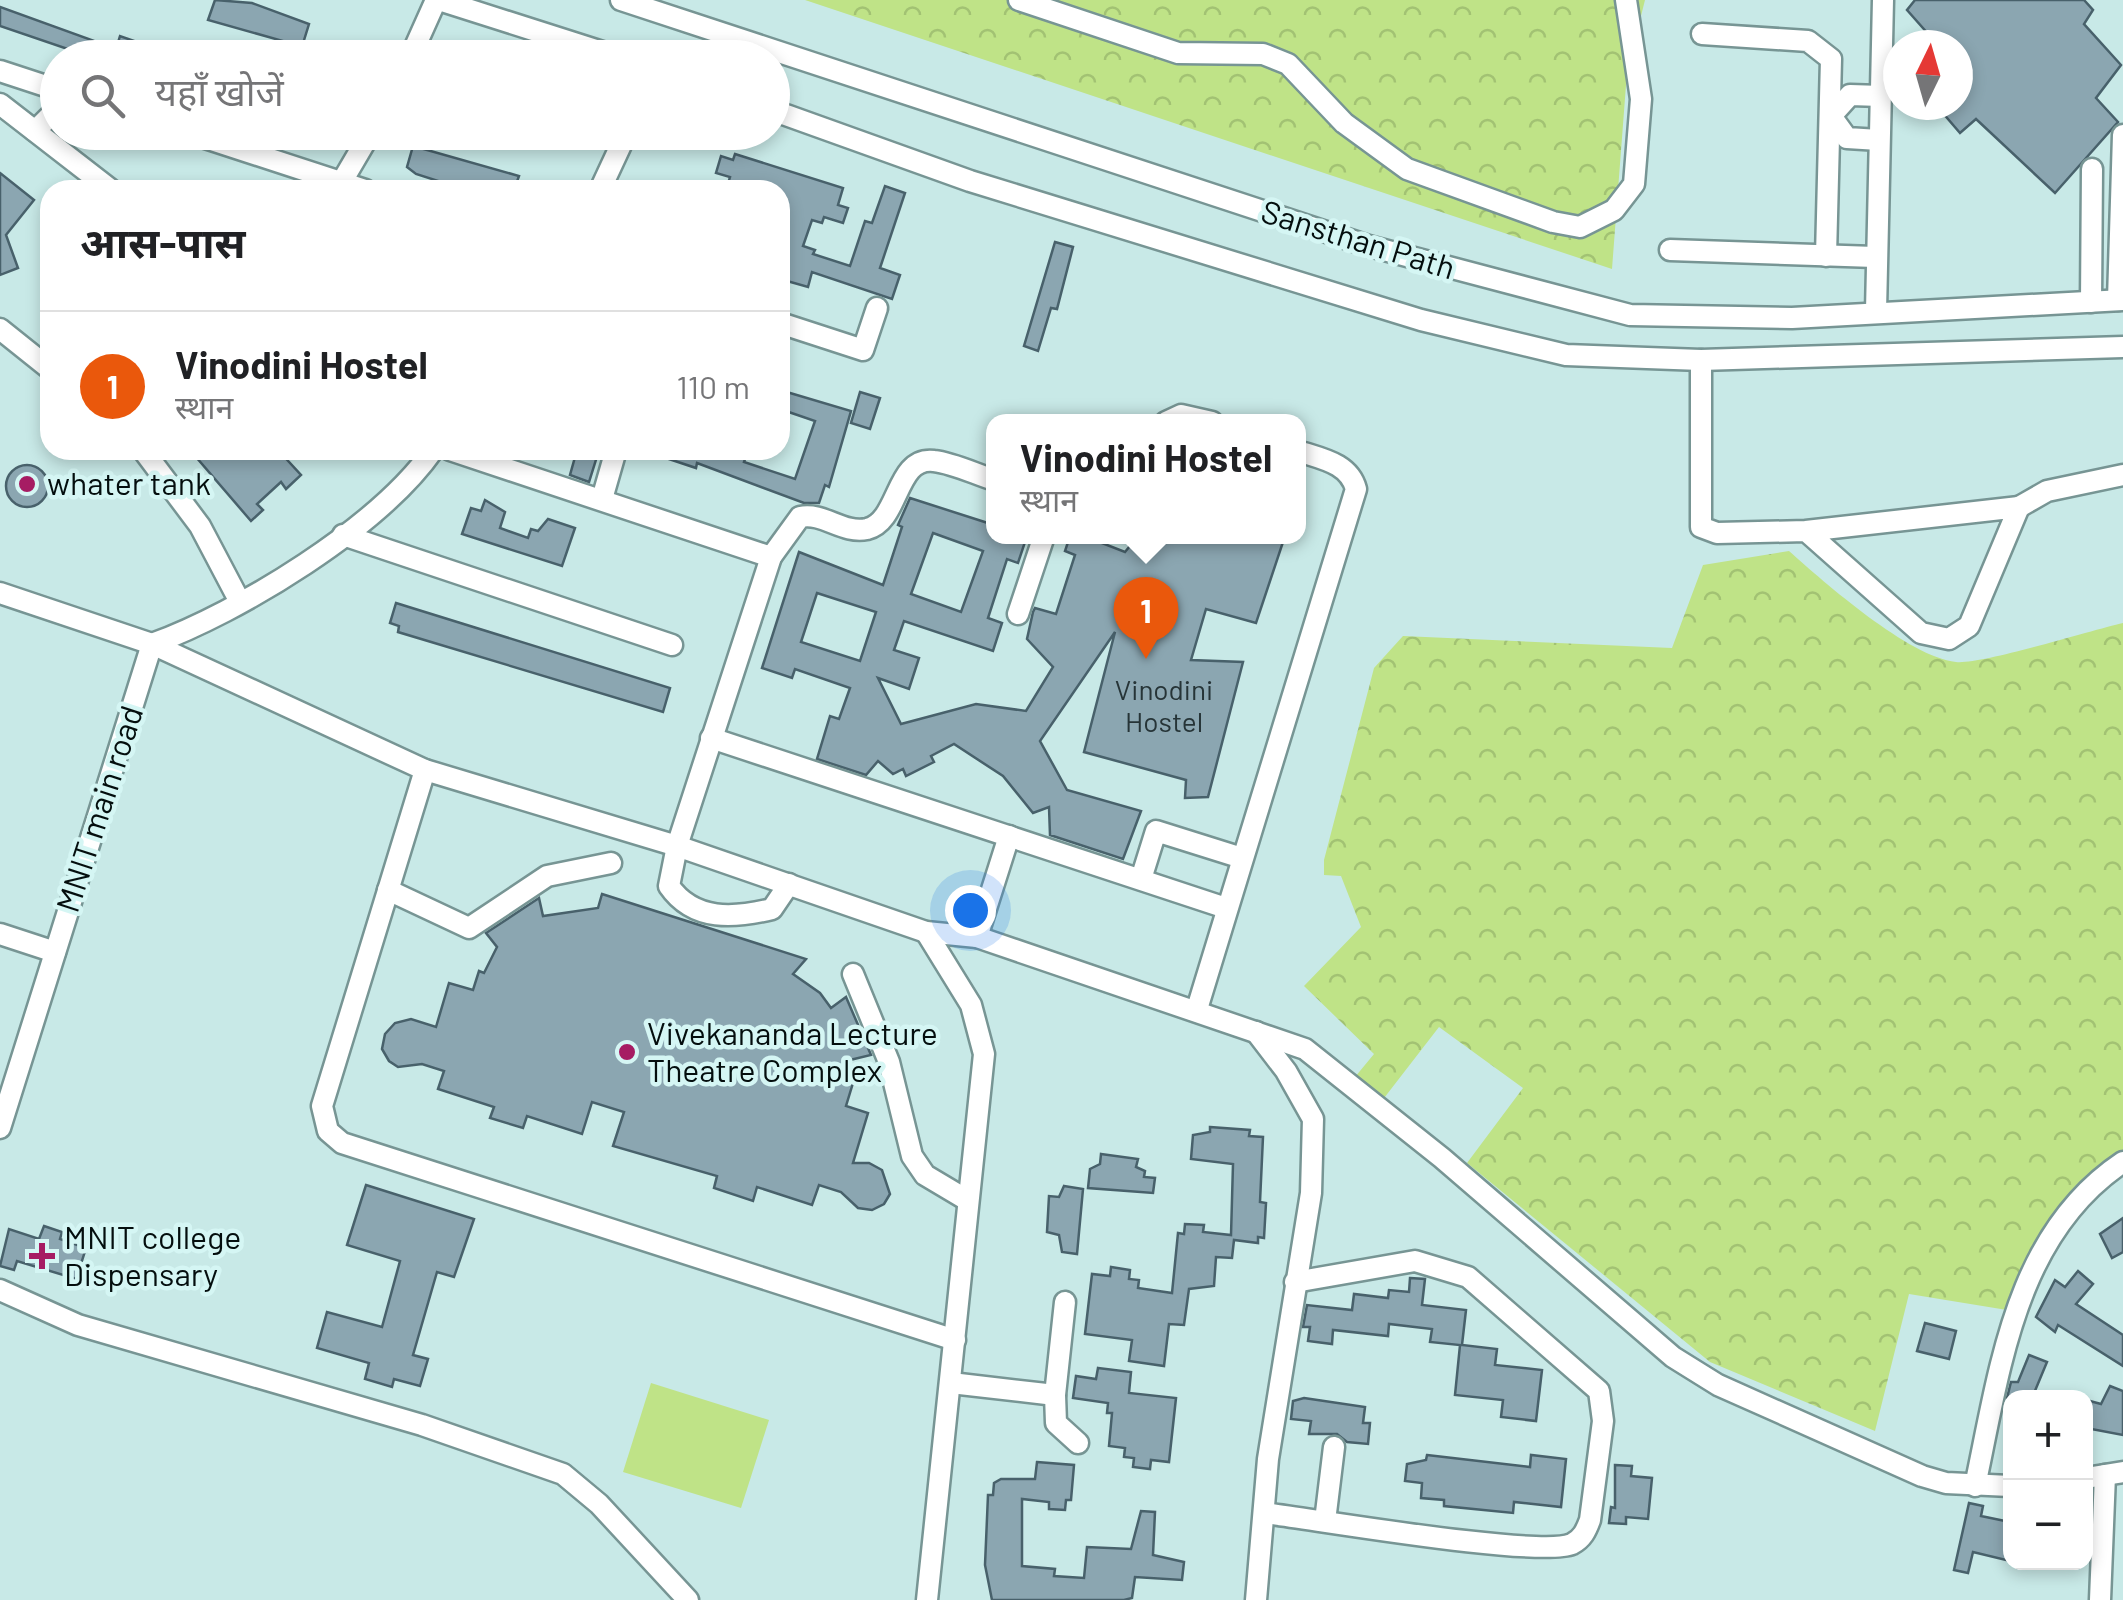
<!DOCTYPE html>
<html lang="hi">
<head>
<meta charset="utf-8">
<style>
	:root { --surface:#fff; --page:#f6f6f6; --text:#202124; --muted:#757577; --line:#e0e0e0; --accent:#ea580c }
	body { margin:0; font-family:Barlow,"Noto Sans Devanagari",sans-serif; background:var(--page); color:var(--text) }
	.controls { position:absolute; right:30px; bottom:30px; display:grid; overflow:hidden; border-radius:20px; box-shadow:0 5px 15px #0003 }
	.controls button { width:90px; height:90px; display:grid; place-items:center; padding:0; border:0; border-bottom:2px solid var(--line); background:var(--surface); color:var(--text); font:50px sans-serif }
	.compass { position:absolute; left:1883px; top:30px; width:90px; height:90px; border-radius:50%; background:var(--surface); box-shadow:0 5px 15px #0003; rotate:5deg }
	.you { position:absolute; left:970px; top:910px; width:35px; height:35px; margin:-25px; border:8px solid #fff; border-radius:50%; background:#1a73e8; box-shadow:0 0 0 15px #1a73e833 }
	.badge { display:grid; place-items:center; width:65px; height:65px; border-radius:50%; background:var(--accent); color:#fff; font-size:32px; font-weight:700 }
	.pin { position:absolute; translate:-50% -82px; filter:drop-shadow(0 2px 5px #0008) }
	.pin::after { content:''; position:absolute; top:52px; width:35px; height:30px; background:inherit; clip-path:polygon(0 0,100% 0,50% 100%) }
	.popup { position:absolute; left:986px; top:414px; width:320px; height:130px; box-sizing:border-box; display:grid; place-content:center; border-radius:20px; background:var(--surface); filter:drop-shadow(0 2px 8px #0005); font-size:32px; white-space:nowrap; color:var(--muted) }
	.popup b { font-size:38px; color:var(--text) }
	.popup::after { content:''; position:absolute; left:50%; top:100%; margin-left:-20px; border:20px solid transparent; border-top-color:var(--surface) }
	.list { margin:0; padding:0; list-style:none }
	h2 { display:flex; justify-content:space-between; align-items:center; height:130px; margin:0; padding:0 40px; font-size:42px }
	h2 small { font-size:32px; font-weight:400; color:var(--muted) }
	.list li { display:grid; grid-template-columns:65px 1fr auto; gap:30px; align-items:center; box-sizing:border-box; height:150px; padding:0 40px; border-top:2px solid var(--line) }
	.list b { display:block; font-size:38px; white-space:nowrap }
	.list p { margin:0; font-size:32px; white-space:nowrap; color:var(--muted) }
	.list em { font-size:32px; font-style:normal; color:var(--muted) }
	.icon { flex:none; width:55px; height:55px; fill:none; stroke:currentColor; stroke-width:2; stroke-linecap:round; stroke-linejoin:round }
	.map { position:relative; flex:none; width:2123px; height:1600px; overflow:hidden }
	.search { position:absolute; background:var(--surface); box-shadow:0 5px 15px #0003; left:40px; top:40px; width:750px; height:110px; display:flex; align-items:center; gap:25px; box-sizing:border-box; padding:0 35px; border-radius:55px; color:var(--muted); font-size:38px }
	.panel { position:absolute; background:var(--surface); box-shadow:0 5px 15px #0003; left:40px; top:180px; width:750px; height:280px; border-radius:30px }
	.map>svg:first-child { display:block }
</style>
</head>
<body>
<div class="map">
<svg width="2123" height="1600" viewBox="0 0 2123 1600">
	<defs>
		<pattern id="forest-crowns" width="20" height="18" patternUnits="userSpaceOnUse" patternTransform="scale(2.5)"><rect width="20" height="18" fill="#bfe387"/><path d="M2 6a3 3 0 1 1 6 0M12 15a3 3 0 1 1 6 0" fill="none" stroke="#a2c273"/></pattern>
	</defs>
	<rect width="100%" height="100%" fill="#c8e9e7"/>
	<g fill="url(#forest-crowns)">
		<polygon points="805,0 1645,0 1627,72 1612,269"/>
		<path d="M1789,551c36,32 120,106 167,111 24,3 136,-32 167,-39v542l-12,7 -104,138 -98,-16 -34,137 -165,-69 -243,-199 56,-75 -84,-61 -58,75 -26,-25 19,-23 -70,-68 57,-59 -20,-51 -17,-1v-15l50,-192 29,-32 269,12 31,-83z"/>
	</g>
	<polygon fill="#bfe387" points="651,1383 769,1420 741,1508 623,1472"/>
	<g fill="#8ba6b1" stroke="#48616b" stroke-width="2.5" fill-rule="evenodd">
		<polygon points="215,0 252,3 309,24 300,53 281,48 283,41 208,20"/>
		<polygon points="1915,0 2084,0 2093,10 2084,24 2121,65 2096,98 2118,122 2055,193 1976,119 1960,133 1936,105 1958,105 1958,45 1938,45 1907,10"/>
		<polygon points="0,7 116,49 120,36 140,43 135,58 94,58 0,26"/>
		<polygon points="413,146 519,176 514,190 466,190 416,174 407,167"/>
		<polygon points="735,154 843,188 838,205 848,208 843,223 824,217 822,223 812,220 803,246 815,250 813,254 850,266 865,221 872,223 885,186 905,193 880,268 900,275 892,299 812,272 808,287 780,279 780,190 726,190 730,177 716,173 721,156 733,160"/>
		<polygon points="0,173 34,200 6,235 18,268 0,275"/>
		<polygon points="1055,242 1073,247 1057,309 1051,308 1038,351 1024,346"/>
		<polygon points="780,390 851,411 829,487 825,485 819,503 804,503 697,463 696,468 651,453 706,450 724,456 727,450 748,450 744,462 795,479 815,421 780,409"/>
		<polygon points="860,392 880,398 870,429 851,423"/>
		<polygon points="190,450 278,450 301,475 286,489 281,482 257,504 263,510 251,521"/>
		<polygon points="577,450 599,450 589,482 570,475"/>
		<circle cx="27" cy="486" r="21"/>
		<path d="M910,498l84,27v11h33l-9,27 -11,-4 -19,59 14,5 -9,28 -89,-30 -10,29 25,8 -10,31 -31,-11 23,46 75,-20 50,7 27,-44 -26,-28 6,-27 2,-4 21,6 19,-59 -10,-4 5,-15h14l41,16 13,-16h147l-29,87 -50,-14 -15,51 52,2 -35,135 -23,1 1,-18 -102,-28 31,-120 -75,109 27,49 74,21 -18,48 -73,-24 -1,-28 -16,6 -30,-37 -49,-32 -23,12 3,6 -28,14 -3,-7 -10,5 -15,-13 -12,14 -49,-16 13,-43 9,3 11,-31 -55,-19 -3,9 -30,-10 37,-116 84,33 19,-58 -4,-2zM933,533l50,18 -22,61 -50,-18zM817,593l59,19 -16,49 -59,-19z"/>
		<polygon points="485,500 505,512 500,528 528,538 531,529 538,531 548,519 575,528 562,566 462,534 471,508 481,511"/>
		<polygon points="396,603 670,688 663,712 398,632 399,626 390,623"/>
		<polygon points="602,894 806,959 793,974 820,993 831,1008 846,997 871,1055 850,1060 853,1083 846,1106 868,1113 853,1163 869,1163 882,1170 890,1194 884,1204 872,1210 858,1208 841,1192 819,1185 812,1205 757,1187 753,1201 714,1188 717,1176 613,1146 624,1112 592,1102 582,1134 527,1116 523,1128 490,1118 494,1107 438,1089 444,1071 422,1064 398,1067 389,1061 382,1049 385,1034 395,1023 411,1019 436,1027 449,983 473,990 479,971 484,973 497,947 486,933 539,898 543,916 598,908"/>
		<polygon points="1210,1127 1250,1130 1249,1136 1263,1137 1260,1202 1266,1203 1264,1238 1258,1237 1258,1243 1234,1240 1232,1258 1216,1257 1214,1286 1189,1289 1184,1325 1169,1324 1164,1366 1129,1361 1132,1340 1085,1334 1092,1274 1110,1276 1111,1267 1130,1270 1129,1279 1139,1280 1138,1288 1172,1293 1178,1233 1184,1234 1185,1224 1204,1225 1203,1232 1231,1235 1233,1164 1191,1159 1193,1135 1210,1132"/>
		<polygon points="1101,1154 1138,1159 1136,1167 1145,1171 1144,1177 1155,1178 1153,1193 1088,1188 1090,1169 1100,1164"/>
		<polygon points="366,1185 474,1219 454,1277 437,1272 413,1355 428,1359 420,1386 394,1379 392,1387 365,1379 369,1363 317,1348 327,1312 382,1327 400,1261 347,1245"/>
		<polygon points="1064,1186 1083,1189 1077,1254 1062,1252 1059,1235 1047,1232 1049,1196 1059,1197"/>
		<polygon points="2123,1218 2123,1252 2112,1258 2100,1234"/>
		<polygon points="44,1226 62,1232 60,1239 86,1248 81,1264 98,1270 93,1284 17,1261 14,1270 0,1266 9,1229 39,1239"/>
		<polygon points="2078,1271 2093,1284 2076,1304 2123,1335 2123,1366 2058,1325 2055,1332 2036,1317 2055,1280 2065,1287"/>
		<polygon points="1410,1278 1425,1279 1422,1305 1466,1310 1462,1345 1497,1349 1495,1365 1542,1370 1536,1421 1501,1417 1503,1400 1455,1395 1460,1345 1430,1342 1432,1329 1389,1324 1388,1336 1333,1330 1332,1344 1308,1341 1310,1327 1303,1327 1307,1305 1352,1310 1354,1294 1388,1298 1389,1290 1409,1292"/>
		<polygon points="1925,1323 1956,1331 1949,1359 1917,1351"/>
		<polygon points="2029,1355 2047,1362 2032,1398 2007,1398 2011,1382 2018,1382"/>
		<polygon points="1098,1368 1131,1372 1129,1393 1176,1398 1169,1462 1151,1460 1150,1469 1133,1467 1134,1458 1124,1457 1125,1448 1109,1446 1112,1413 1107,1413 1108,1403 1073,1398 1076,1376 1096,1379"/>
		<polygon points="2110,1386 2123,1391 2123,1435 2086,1428 2086,1400 2101,1404"/>
		<polygon points="1304,1398 1365,1407 1363,1423 1370,1423 1368,1444 1347,1442 1337,1434 1309,1434 1311,1421 1291,1419 1293,1401"/>
		<polygon points="1427,1455 1530,1467 1531,1455 1566,1459 1561,1507 1514,1502 1513,1513 1444,1506 1444,1500 1421,1498 1422,1483 1405,1481 1407,1464 1426,1460"/>
		<polygon points="1037,1462 1074,1465 1071,1500 1066,1500 1065,1510 1049,1509 1049,1502 1022,1499 1022,1566 1055,1569 1054,1576 1084,1578 1087,1547 1131,1549 1141,1511 1155,1512 1153,1555 1184,1562 1182,1580 1135,1577 1132,1598 1124,1600 992,1600 985,1565 988,1495 993,1495 994,1483 1001,1479 1035,1479"/>
		<polygon points="1615,1465 1632,1466 1631,1476 1652,1478 1648,1519 1626,1517 1626,1524 1609,1523 1611,1507 1615,1508"/>
		<polygon points="1969,1503 1983,1506 1981,1516 2010,1522 2010,1561 1973,1552 1968,1573 1954,1570"/>
	</g>
	<g fill="none" stroke-linecap="round" stroke-linejoin="round">
		<defs>
			<g id="minor">
				<polyline points="439,0 621,58"/>
				<polyline points="621,0 1369,246 1630,315 1792,318 2123,300"/>
				<polyline points="1019,0 1178,53 1263,54 1288,64 1344,123 1407,169 1553,222 1580,227 1614,210 1634,184 1641,99 1626,0"/>
				<polyline points="1702,34 1808,41 1831,59 1826,256"/>
				<polyline points="410,58 436,0"/>
				<polyline points="0,71 58,90"/>
				<polyline points="0,104 111,190"/>
				<polyline points="772,110 970,181 1421,320 1566,355 1701,360 2123,347"/>
				<polyline points="35,131 58,108"/>
				<polyline points="187,132 365,190"/>
				<polyline points="1879,140 1847,138 1831,116 1850,95 1881,96"/>
				<polyline points="337,190 371,132"/>
				<polyline points="600,190 627,132"/>
				<polyline points="1670,250 1875,257"/>
				<polyline points="2118,300 2123,135"/>
				<polyline points="2091,302 2092,169"/>
				<polyline points="1876,311 1883,0"/>
				<polyline points="780,323 863,350 877,308"/>
				<polyline points="0,329 50,369"/>
				<polyline points="1701,360 1701,527 1717,533 1806,531 1921,633 1949,639 1969,626 2019,507 1806,531"/>
				<polyline points="1166,422 1181,415 1212,422"/>
				<polyline points="143,450 200,526 240,602"/>
				<polyline points="450,450 771,557"/>
				<polyline points="602,499 616,450"/>
				<polyline points="2019,507 2047,491 2123,475"/>
				<polyline points="343,535 672,645"/>
				<polyline points="0,593 152,644 425,770 677,846 926,932 977,937 1305,1049 1442,1158 1673,1357 1718,1385 1922,1476 1946,1483 2010,1486"/>
				<polyline points="1018,614 1044,536"/>
				<path d="M152,644c88,-32 227,-117 281,-194"/>
				<polyline points="711,738 1226,908"/>
				<polyline points="425,770 322,1106 328,1131 342,1143 955,1340"/>
				<polyline points="1141,879 1156,831 1242,858"/>
				<path d="M789,884l-17,25c-37,9 -78,13 -103,-23l8,-40 94,-289 29,-40c24,-5 42,17 67,12 33,-8 28,-73 67,-68 19,2 41,13 60,19"/>
				<polyline points="388,890 469,928 547,876 611,863"/>
				<polyline points="926,932 971,1005 984,1054 927,1600"/>
				<polyline points="0,934 55,952"/>
				<polyline points="977,937 1009,836"/>
				<polyline points="853,974 889,1062 912,1156 925,1175 967,1200"/>
				<path d="M1197,1009l159,-520c-7,-26 -34,-30 -58,-38"/>
				<polyline points="1256,1032 1286,1071 1313,1119 1311,1193 1268,1459 1256,1600"/>
				<polyline points="0,1128 152,644"/>
				<polyline points="0,1290 78,1325 422,1425 563,1474 599,1504 688,1600"/>
				<polyline points="951,1383 1055,1395 1056,1423 1078,1443"/>
				<polyline points="1055,1395 1065,1302"/>
				<polyline points="2086,1478 2123,1472"/>
				<path d="M1975,1486c25,-117 40,-252 148,-324"/>
				<path d="M1264,1513c50,6 275,45 308,31 10,-5 14,-13 18,-24l13,-99 -4,-30 -131,-114 -53,-16 -120,21"/>
				<polyline points="1325,1521 1334,1447"/>
				<polyline points="2100,1600 2105,1475"/>
			</g>
		</defs>
		<use href="#minor" stroke="#779594" stroke-width="25"/>
		<use href="#minor" stroke="#fff" stroke-width="20"/>
	</g>
	<g fill="#a61c63" stroke="#d5f6f4" stroke-width="4">
		<circle cx="27" cy="484" r="10"/>
		<circle cx="627" cy="1052" r="10"/>
		<path d="M37 1241h10v10h10v10h-10v10h-10v-10h-10v-10h10z"/>
	</g>
	<g text-anchor="middle" stroke-width="9" stroke-linejoin="round" paint-order="stroke">
		<g font-size="28" fill="#263437">
			<text x="1164" y="700">Vinodini<tspan x="1164" dy="32">Hostel</tspan></text>
		</g>
		<g font-size="32" fill="#040e0e" stroke="#d5f6f4">
			<text transform="translate(1358 240) rotate(17)" y="11">Sansthan Path</text>
			<text transform="translate(100 809) rotate(-72)" y="11">MNIT main road</text>
		</g>
		<g font-size="32" fill="#040e0e" stroke="#d5f6f4" text-anchor="start">
			<text x="47" y="495">whater tank</text>
			<text x="647" y="1045">Vivekananda Lecture<tspan x="647" dy="37">Theatre Complex</tspan></text>
			<text x="64" y="1249">MNIT college<tspan x="64" dy="37">Dispensary</tspan></text>
		</g>
	</g>
</svg>
<div class="controls">
<button>+</button>
<button>−</button>
</div>
<svg class="compass" viewBox="-18 -18 36 36"><path d="M0-13l5 13h-10z" fill="#e53935"/><path d="M0 13l5-13h-10z" fill="#757577"/></svg>
<div class="you"></div>
<div class="pin badge" style="left:1146px;top:659px">1</div>
<div class="popup"><b>Vinodini Hostel</b>स्थान</div>
<div class="search"><svg class="icon" aria-label="search" viewBox="0 0 24 24"><circle cx="10" cy="10" r="6"/><path d="M15 15l6 6"/></svg>यहाँ खोजें</div>
<section class="panel">
<h2>आस-पास<small></small></h2>
<ul class="list">
<li><span class="badge">1</span><div><b>Vinodini Hostel</b><p>स्थान</p></div><em>110 m</em></li>
</ul>
</section>
</div>
</body>
</html>
